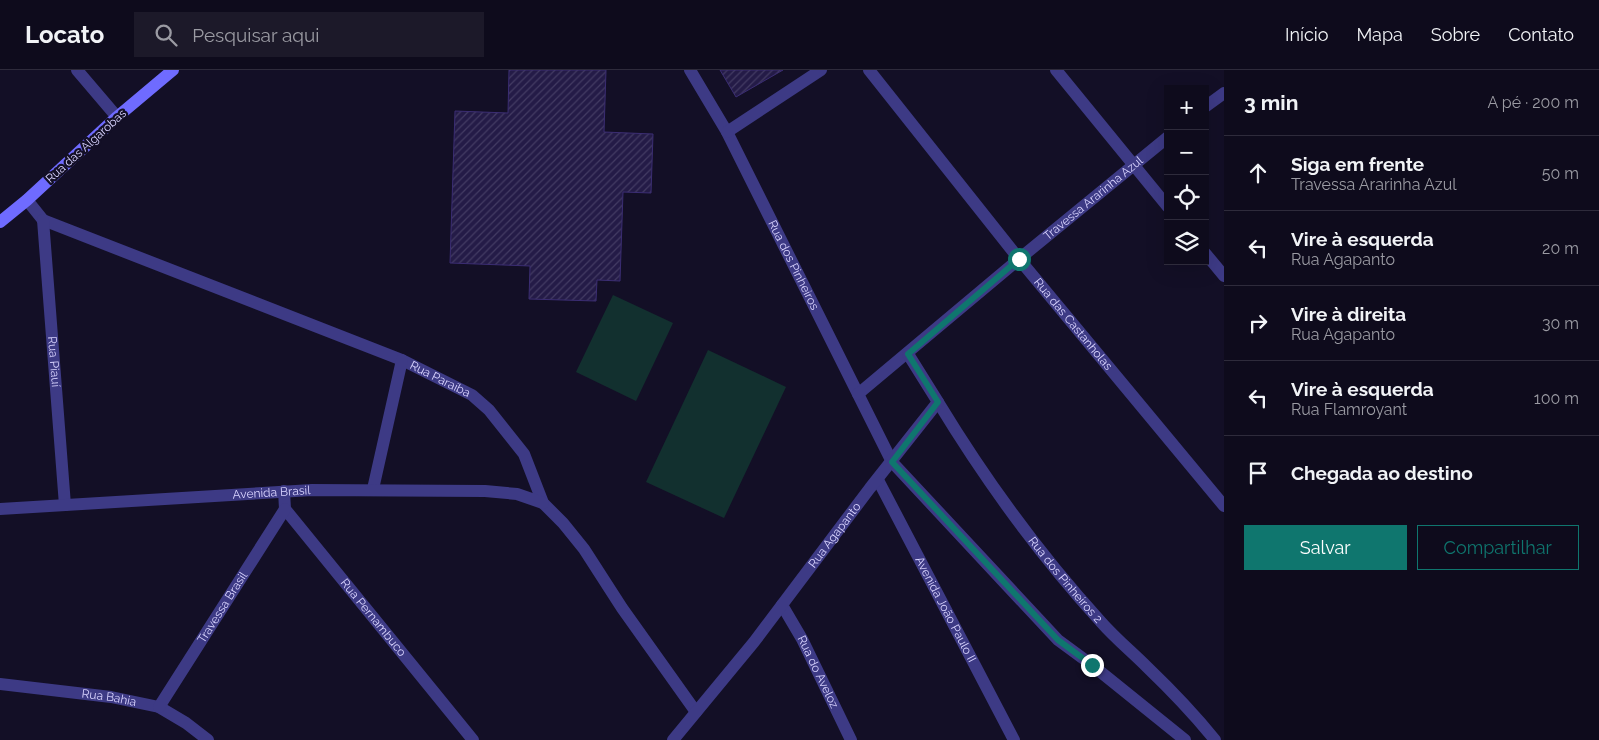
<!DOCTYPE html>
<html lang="pt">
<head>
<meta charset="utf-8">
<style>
	:root { --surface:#0e0b1c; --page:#1c1929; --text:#f1f3f6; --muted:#9b9ba3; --line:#2e2b3b; --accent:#0f766e }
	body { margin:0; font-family:Raleway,sans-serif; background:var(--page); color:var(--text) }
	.controls { position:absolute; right:15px; top:15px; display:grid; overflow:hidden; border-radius:0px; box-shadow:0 5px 20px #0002 }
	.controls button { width:45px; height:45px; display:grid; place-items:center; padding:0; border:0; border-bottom:1px solid var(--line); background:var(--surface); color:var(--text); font:25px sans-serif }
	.stop { position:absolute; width:15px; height:15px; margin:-11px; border:4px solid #0f766e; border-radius:50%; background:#fff }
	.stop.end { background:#0f766e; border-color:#fff; box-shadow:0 1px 5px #0008 }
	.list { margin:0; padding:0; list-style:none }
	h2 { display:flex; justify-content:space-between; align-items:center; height:65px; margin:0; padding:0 20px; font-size:21px }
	h2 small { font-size:16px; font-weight:400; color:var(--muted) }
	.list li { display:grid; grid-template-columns:32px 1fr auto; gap:15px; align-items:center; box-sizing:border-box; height:75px; padding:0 20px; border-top:1px solid var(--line) }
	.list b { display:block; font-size:19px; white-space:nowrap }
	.list p { margin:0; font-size:16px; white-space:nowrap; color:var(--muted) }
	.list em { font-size:16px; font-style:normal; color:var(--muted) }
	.actions { display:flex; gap:10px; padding:15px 20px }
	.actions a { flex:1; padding:11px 0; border:1px solid var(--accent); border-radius:0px; text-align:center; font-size:18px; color:var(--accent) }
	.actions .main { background:var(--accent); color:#fff }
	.icon { flex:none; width:28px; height:28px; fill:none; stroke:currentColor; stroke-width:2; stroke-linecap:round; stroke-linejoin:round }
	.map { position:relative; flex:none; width:1224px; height:670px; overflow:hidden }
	header { display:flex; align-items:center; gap:30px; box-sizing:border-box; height:70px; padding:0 25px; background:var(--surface); border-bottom:1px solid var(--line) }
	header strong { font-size:24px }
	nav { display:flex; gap:28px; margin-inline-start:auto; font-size:18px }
	.search { width:350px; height:45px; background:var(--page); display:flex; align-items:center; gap:12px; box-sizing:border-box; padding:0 18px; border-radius:0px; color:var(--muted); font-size:19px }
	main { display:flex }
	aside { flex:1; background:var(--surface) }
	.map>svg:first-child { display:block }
</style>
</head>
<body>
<header>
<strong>Locato</strong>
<div class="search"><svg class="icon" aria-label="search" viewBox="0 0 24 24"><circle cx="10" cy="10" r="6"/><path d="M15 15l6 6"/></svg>Pesquisar aqui</div>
<nav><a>Início</a><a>Mapa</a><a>Sobre</a><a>Contato</a></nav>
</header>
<main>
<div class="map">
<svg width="1224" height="670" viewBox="0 0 1224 670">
	<defs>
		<pattern id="building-hatch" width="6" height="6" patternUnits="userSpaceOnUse" patternTransform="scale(1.25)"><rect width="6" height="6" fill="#241b47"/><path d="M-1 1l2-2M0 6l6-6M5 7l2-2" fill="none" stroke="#433b63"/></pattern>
	</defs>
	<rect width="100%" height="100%" fill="#130f26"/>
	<g fill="#12302f">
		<polygon points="613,225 673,253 636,331 576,302"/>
		<polygon points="708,280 786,317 724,448 646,412"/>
	</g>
	<g fill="url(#building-hatch)" stroke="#3b2d73">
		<polygon points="509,0 606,0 604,62 653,64 651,123 623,122 620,211 597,210 596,231 529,229 530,196 450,193 455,41 508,43"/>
		<polygon points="720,0 783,0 736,27"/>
	</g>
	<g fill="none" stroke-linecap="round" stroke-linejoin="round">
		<g stroke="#3d3a85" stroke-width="12">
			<polyline points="77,0 117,47"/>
			<path id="s1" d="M690,0l37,62 165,330 166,178 34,25 93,75"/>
			<path id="s2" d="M869,0l150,189 205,247"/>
			<polyline points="1056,0 1168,137"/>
			<polyline points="1205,37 1224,23"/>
			<polyline points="727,62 821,0"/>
			<polyline points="27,130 43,150"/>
			<path id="s3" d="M43,150l359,140 70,35 17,15 35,44 19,49 20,20 21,26 38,59 74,104"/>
			<path id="s4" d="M43,150l22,285"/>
			<polyline points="1205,183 1224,206"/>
			<path id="s5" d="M858,324l161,-135 149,-122"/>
			<path id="s6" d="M938,332c48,79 101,152 163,220 14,16 31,30 46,45 24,23 47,47 68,73"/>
			<path id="s7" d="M878,410l136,260"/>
			<polyline points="373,419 402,290"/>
			<path id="s8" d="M284,421l1,18 188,231"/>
			<path id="s9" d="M0,439l312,-19 173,1 32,3 26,9"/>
			<path id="s10" d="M782,535l20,34 49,101"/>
			<path id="s11" d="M0,614l111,13 48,10 27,16 22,17"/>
			<path id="s12" d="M159,637l126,-198"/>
			<path id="s13" d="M673,670l81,-98 116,-154 68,-86 -30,-48"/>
		</g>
		<polyline stroke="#6f6bff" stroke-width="12" points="0,152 27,130 117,47 173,0"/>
	</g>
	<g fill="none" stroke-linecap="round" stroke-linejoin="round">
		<polyline stroke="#0f766e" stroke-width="6" points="1019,189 908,284 938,332 892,392 1058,570 1092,595"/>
	</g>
	<g text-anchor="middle" stroke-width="4.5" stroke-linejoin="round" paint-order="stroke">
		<g font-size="12" fill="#d9d4ff" stroke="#130f26">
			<text transform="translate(86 76) rotate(-42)" y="4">Rua das Algarobas</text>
			<text dy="4" stroke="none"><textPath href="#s5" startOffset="306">Travessa Ararinha Azul</textPath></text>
			<text dy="4" stroke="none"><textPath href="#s1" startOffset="221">Rua dos Pinheiros</textPath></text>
			<text dy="4" stroke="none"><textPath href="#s2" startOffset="326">Rua das Castanholas</textPath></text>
			<text dy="4" stroke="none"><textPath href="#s4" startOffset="142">Rua Piauí</textPath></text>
			<text dy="4" stroke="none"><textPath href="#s3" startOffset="428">Rua Paraíba</textPath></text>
			<text dy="4" stroke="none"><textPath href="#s9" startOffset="272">Avenida Brasil</textPath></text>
			<text dy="4" stroke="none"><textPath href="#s13" startOffset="261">Rua Agapanto</textPath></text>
			<text dy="4" stroke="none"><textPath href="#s6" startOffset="219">Rua dos Pinheiros 2</textPath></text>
			<text dy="4" stroke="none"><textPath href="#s12" startOffset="118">Travessa Brasil</textPath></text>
			<text dy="4" stroke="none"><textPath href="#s7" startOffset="146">Avenida João Paulo II</textPath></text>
			<text dy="4" stroke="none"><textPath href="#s8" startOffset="158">Rua Pernambuco</textPath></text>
			<text dy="4" stroke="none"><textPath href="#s10" startOffset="76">Rua do Aveloz</textPath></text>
			<text dy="4" stroke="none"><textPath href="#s11" startOffset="110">Rua Bahia</textPath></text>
		</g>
	</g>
</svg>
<div class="controls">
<button>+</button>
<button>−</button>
<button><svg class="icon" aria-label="locate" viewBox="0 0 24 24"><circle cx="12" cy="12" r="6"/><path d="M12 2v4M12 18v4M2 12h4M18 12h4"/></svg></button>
<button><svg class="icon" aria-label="layers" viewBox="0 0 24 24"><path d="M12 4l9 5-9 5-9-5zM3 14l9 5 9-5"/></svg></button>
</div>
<div class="stop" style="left:1019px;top:189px"></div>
<div class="stop end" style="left:1092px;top:595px"></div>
</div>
<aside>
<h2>3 min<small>A pé · 200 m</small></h2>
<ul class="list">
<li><svg class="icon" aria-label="ahead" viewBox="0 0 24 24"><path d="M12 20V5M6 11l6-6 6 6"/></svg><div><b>Siga em frente</b><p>Travessa Ararinha Azul</p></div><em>50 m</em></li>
<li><svg class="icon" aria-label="left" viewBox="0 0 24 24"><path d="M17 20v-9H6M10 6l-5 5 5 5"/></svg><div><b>Vire à esquerda</b><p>Rua Agapanto</p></div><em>20 m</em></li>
<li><svg class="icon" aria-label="right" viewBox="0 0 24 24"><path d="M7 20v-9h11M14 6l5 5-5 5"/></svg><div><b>Vire à direita</b><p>Rua Agapanto</p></div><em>30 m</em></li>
<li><svg class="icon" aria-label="left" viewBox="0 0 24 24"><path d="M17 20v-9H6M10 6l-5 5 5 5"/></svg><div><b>Vire à esquerda</b><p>Rua Flamroyant</p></div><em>100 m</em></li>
<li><svg class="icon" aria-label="arrive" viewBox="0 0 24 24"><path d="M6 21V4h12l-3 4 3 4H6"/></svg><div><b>Chegada ao destino</b></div></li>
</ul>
<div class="actions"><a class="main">Salvar</a><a>Compartilhar</a></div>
</aside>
</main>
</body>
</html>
